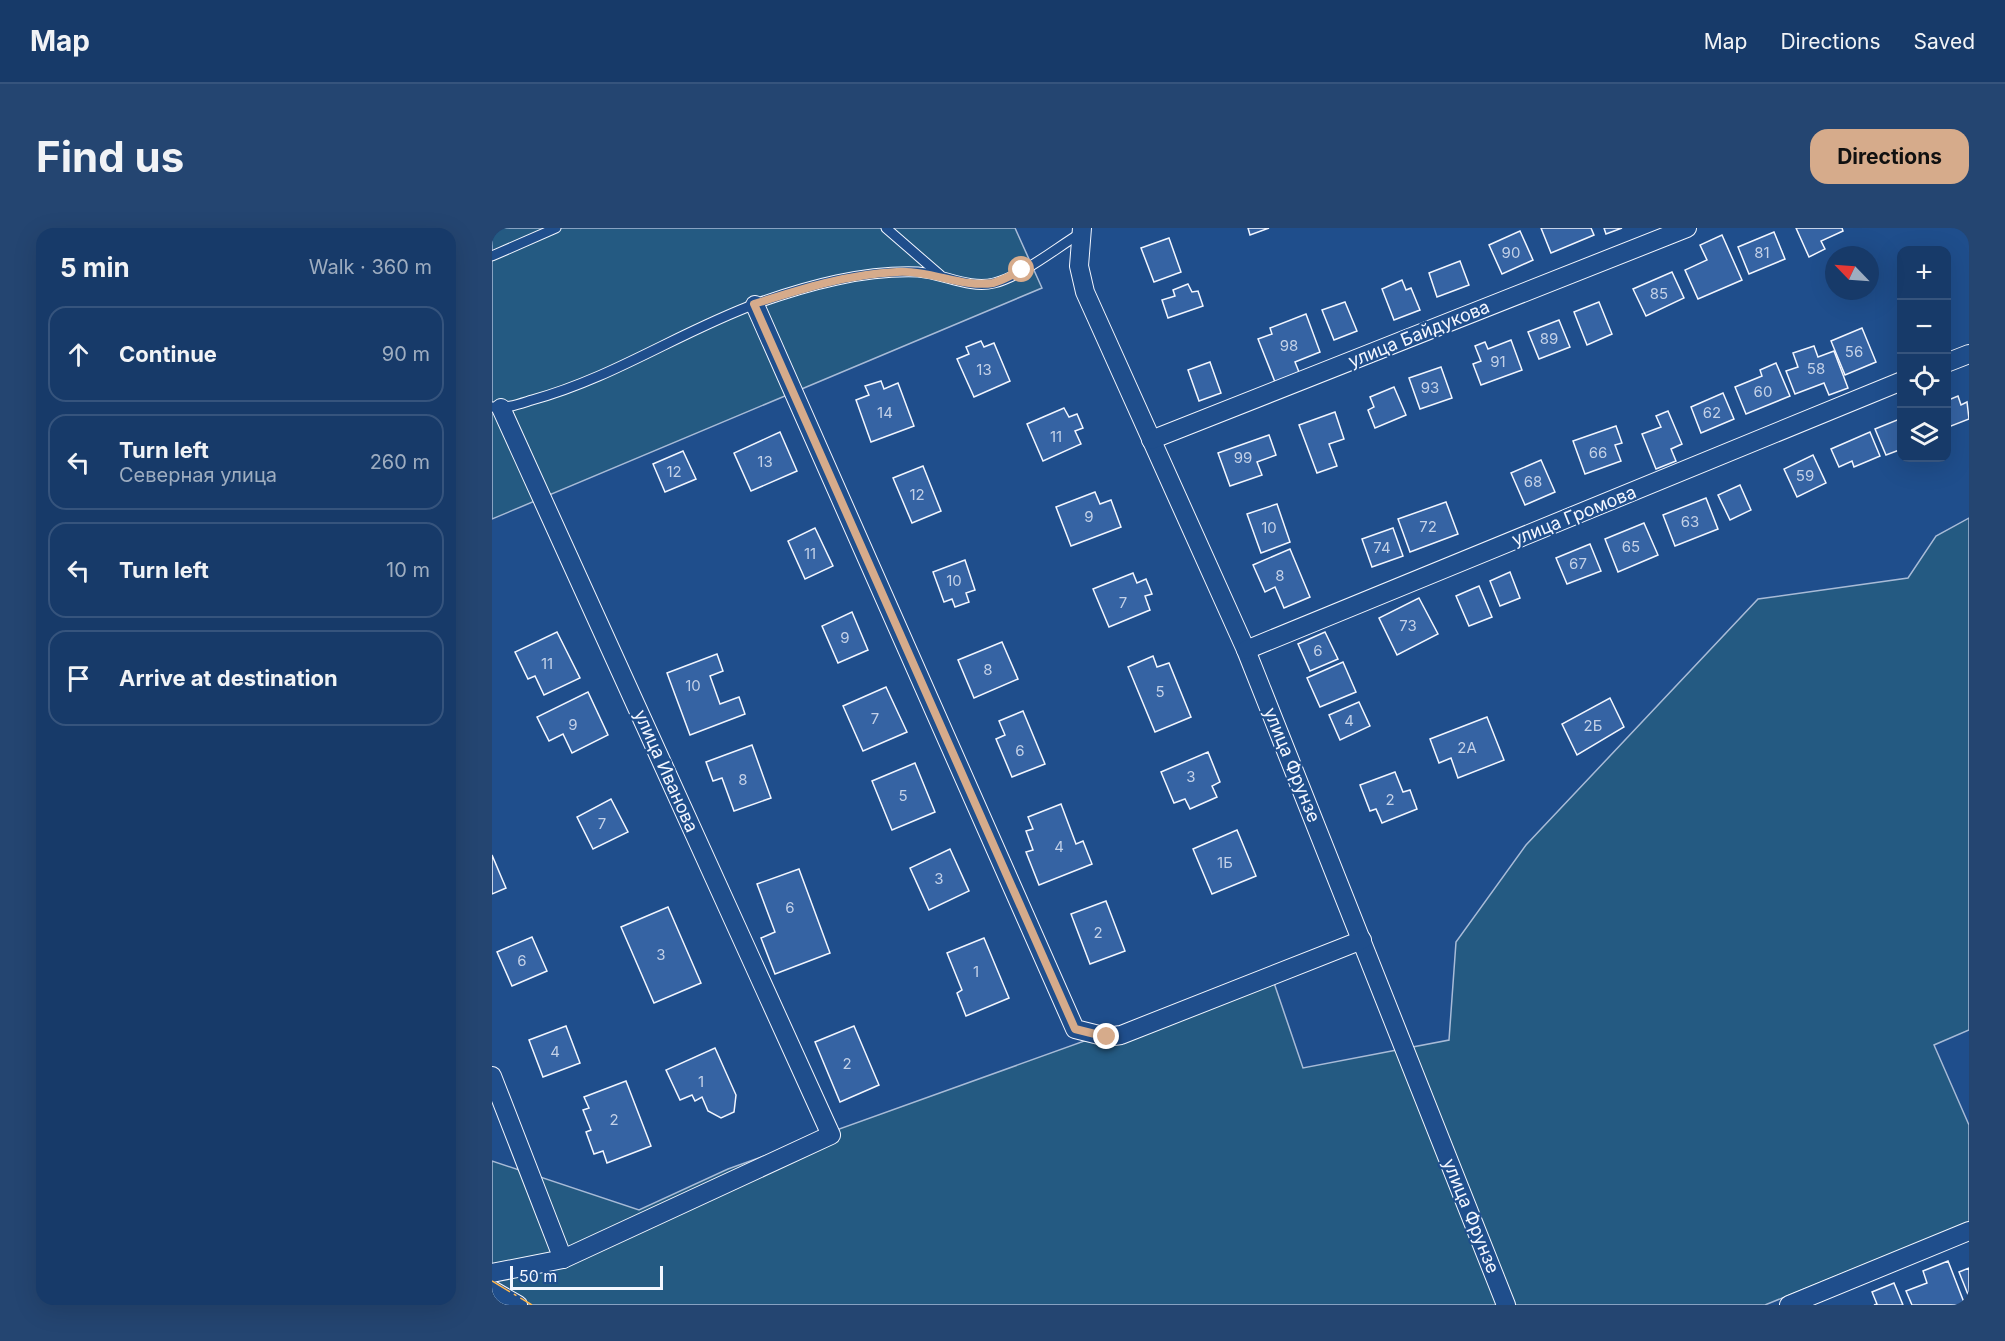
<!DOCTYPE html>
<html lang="en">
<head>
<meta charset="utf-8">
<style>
	:root { --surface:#173a69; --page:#244571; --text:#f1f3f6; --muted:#9eadc0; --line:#36547d; --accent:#d6ab8b }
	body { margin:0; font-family:Inter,sans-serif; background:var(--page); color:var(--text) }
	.controls { position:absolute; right:18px; top:18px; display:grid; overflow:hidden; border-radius:12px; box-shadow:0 6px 24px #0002 }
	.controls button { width:54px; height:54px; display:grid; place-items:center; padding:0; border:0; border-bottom:2px solid var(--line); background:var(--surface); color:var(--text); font:30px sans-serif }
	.compass { position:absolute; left:1333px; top:18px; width:54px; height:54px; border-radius:50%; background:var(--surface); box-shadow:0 6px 24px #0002; rotate:295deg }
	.scale { position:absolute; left:18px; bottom:15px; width:153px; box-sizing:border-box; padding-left:6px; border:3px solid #f2f6ff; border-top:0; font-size:16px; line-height:21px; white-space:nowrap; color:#f2f6ff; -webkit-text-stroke:4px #1f4e8c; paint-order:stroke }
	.stop { position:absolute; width:18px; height:18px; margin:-14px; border:4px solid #d6ab8b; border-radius:50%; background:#fff }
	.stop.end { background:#d6ab8b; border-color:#fff; box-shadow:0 2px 6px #0008 }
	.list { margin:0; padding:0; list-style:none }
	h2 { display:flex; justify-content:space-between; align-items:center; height:78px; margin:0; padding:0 24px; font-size:26px }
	h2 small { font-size:20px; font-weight:400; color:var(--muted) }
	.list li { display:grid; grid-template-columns:39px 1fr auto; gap:18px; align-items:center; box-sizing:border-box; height:96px; margin:0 12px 12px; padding:0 12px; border:2px solid var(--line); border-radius:18px }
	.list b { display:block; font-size:22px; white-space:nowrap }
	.list p { margin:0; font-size:20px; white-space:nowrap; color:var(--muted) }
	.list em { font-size:20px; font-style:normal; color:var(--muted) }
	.icon { flex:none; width:33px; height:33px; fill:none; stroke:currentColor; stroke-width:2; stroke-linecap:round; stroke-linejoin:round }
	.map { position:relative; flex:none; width:1477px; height:1077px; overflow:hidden; border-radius:18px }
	header { display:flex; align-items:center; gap:36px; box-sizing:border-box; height:84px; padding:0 30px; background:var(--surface); border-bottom:2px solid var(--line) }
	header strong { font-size:28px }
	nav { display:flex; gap:33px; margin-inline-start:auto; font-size:21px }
	.intro { display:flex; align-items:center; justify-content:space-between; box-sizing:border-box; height:144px; padding:0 36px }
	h1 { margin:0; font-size:42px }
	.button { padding:15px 27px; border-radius:18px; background:var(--accent); color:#111; font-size:21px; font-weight:700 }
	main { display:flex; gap:36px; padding:0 36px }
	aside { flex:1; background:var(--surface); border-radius:18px; box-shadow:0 6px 24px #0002 }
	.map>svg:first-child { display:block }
</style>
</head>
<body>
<header>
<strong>Map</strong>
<nav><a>Map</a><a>Directions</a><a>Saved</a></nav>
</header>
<div class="intro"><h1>Find us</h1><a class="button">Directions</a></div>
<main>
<aside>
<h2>5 min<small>Walk · 360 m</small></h2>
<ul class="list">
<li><svg class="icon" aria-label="ahead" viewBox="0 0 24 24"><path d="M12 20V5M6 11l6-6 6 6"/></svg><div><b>Continue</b></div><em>90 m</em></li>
<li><svg class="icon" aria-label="left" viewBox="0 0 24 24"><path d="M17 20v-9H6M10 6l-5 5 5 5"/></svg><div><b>Turn left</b><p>Северная улица</p></div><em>260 m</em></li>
<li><svg class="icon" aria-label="left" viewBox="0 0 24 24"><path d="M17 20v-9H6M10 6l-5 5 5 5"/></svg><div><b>Turn left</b></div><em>10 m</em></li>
<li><svg class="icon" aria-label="arrive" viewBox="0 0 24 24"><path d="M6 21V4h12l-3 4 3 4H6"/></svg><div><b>Arrive at destination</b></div></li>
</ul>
</aside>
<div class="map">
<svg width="1477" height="1077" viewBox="0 0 1477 1077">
	<rect width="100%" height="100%" fill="#1f4e8c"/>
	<g fill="#245a82" stroke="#a8bbd7" stroke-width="1.5">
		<polygon points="0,0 523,0 550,60 0,291"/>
		<polygon points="1477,290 1477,802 1442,817 1477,897 1477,994 1273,1077 0,1077 0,933 147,982 236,941 779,746 811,840 957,812 964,714 1034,617 1266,371 1416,350 1444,308"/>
	</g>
	<g fill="#3563a3" stroke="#f2f6ff" stroke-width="1.5">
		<polygon points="756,0 777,0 758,7"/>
		<polygon points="1049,0 1099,0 1102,7 1059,25"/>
		<polygon points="1112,0 1130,0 1114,6"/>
		<polygon points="1304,0 1350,0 1351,3 1329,13 1333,21 1317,29"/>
		<polygon points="1028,3 1041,32 1010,46 997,17"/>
		<polygon points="1282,4 1293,31 1257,46 1246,19"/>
		<polygon points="1230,7 1250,52 1206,71 1193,42 1215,32 1208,17"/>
		<polygon points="677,10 689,44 662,54 649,20"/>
		<polygon points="968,33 977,57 945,69 937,45"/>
		<polygon points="1180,44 1192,70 1154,88 1141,61"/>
		<polygon points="910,52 914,62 919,60 928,82 902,92 890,61"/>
		<polygon points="696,56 700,64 706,63 711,78 676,90 670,72 683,68 681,62"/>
		<polygon points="853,74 865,103 842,112 830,82"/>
		<polygon points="1107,74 1120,106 1095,117 1082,84"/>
		<polygon points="814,86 828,124 803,134 807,144 783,154 766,111 780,106 778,100"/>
		<polygon points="1067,92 1078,119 1047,131 1036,104"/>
		<polygon points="1370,100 1384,134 1353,147 1339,113"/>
		<polygon points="1019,112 1030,142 989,157 981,136 989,133 983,118 993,114 996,121"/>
		<polygon points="489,113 492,119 502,115 518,153 482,169 465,131 477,126 474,119"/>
		<polygon points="1322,118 1326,129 1342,123 1356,160 1337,167 1332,155 1303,166 1294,143 1306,139 1301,125"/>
		<polygon points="718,134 729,165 707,173 696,142"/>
		<polygon points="1284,135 1298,168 1254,186 1243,159 1270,148 1268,142"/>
		<polygon points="949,139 960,170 928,181 917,150"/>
		<polygon points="389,153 392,161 406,155 422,198 379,214 364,172 377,167 373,158"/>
		<polygon points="902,159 914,187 883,200 876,182 882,179 878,169"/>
		<polygon points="1231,165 1242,191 1209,205 1199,179"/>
		<polygon points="1466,168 1469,177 1475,174 1477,191 1454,200 1454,173"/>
		<polygon points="572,180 577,189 585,186 591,200 583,203 589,216 551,233 535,196"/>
		<polygon points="1176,183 1190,216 1179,221 1184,233 1164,241 1150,206 1169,199 1164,188"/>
		<polygon points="843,184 852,211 837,216 845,238 825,245 807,197"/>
		<polygon points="1410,190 1410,221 1394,227 1383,201"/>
		<polygon points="1124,198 1130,215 1123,217 1129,233 1093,246 1081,213"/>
		<polygon points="288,204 305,243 259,263 242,225"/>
		<polygon points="1378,204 1388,228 1362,239 1360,233 1347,239 1339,221"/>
		<polygon points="777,207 784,227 765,234 770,247 738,258 726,225"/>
		<polygon points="191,223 204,251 173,264 161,236"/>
		<polygon points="1321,227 1334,255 1305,269 1292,241"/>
		<polygon points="1049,232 1063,264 1033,277 1019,245"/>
		<polygon points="431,238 449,283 420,295 401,250"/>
		<polygon points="1248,257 1259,282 1238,292 1226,267"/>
		<polygon points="603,264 608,276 619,272 629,299 579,318 564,279"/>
		<polygon points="1214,270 1226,301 1183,318 1171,287"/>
		<polygon points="954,274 966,306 918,324 906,291"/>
		<polygon points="785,276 798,314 769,325 755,286"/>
		<polygon points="1152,295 1166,327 1126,344 1113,311"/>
		<polygon points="323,300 341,338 313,351 296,313"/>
		<polygon points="901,300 911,328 880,339 870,311"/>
		<polygon points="1098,316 1109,343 1075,356 1064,330"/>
		<polygon points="798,321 818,369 792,380 783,359 773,364 761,337"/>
		<polygon points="473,332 483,362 474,365 477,374 463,379 460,371 452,374 441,344"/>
		<polygon points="1018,344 1028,370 1008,378 998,353"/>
		<polygon points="641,345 645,355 654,351 660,366 653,368 658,382 617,399 601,361"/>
		<polygon points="987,358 1000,389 977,398 964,368"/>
		<polygon points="927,370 946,406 905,427 887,390"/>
		<polygon points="360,384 376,422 346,435 330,398"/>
		<polygon points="65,404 88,450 52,467 43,448 36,451 23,424"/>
		<polygon points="833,404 846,431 818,443 806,416"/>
		<polygon points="510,414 526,451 482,470 466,432"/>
		<polygon points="225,426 231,443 218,448 228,476 247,469 253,486 198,507 175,445"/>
		<polygon points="661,428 665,439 677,435 699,489 663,504 636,439"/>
		<polygon points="851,434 864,464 828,479 815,450"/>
		<polygon points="394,459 415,504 371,523 351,478"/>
		<polygon points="96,464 116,507 80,525 71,506 57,513 45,489"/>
		<polygon points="1118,470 1132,499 1085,527 1070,496"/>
		<polygon points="867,474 878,498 848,512 837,487"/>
		<polygon points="531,483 553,536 520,549 504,511 513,507 507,493"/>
		<polygon points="995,489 1012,532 966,550 959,530 947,535 938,511"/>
		<polygon points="260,517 279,570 242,583 230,550 221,553 214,534"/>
		<polygon points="716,524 728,554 720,558 725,569 698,581 693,571 682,575 669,544"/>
		<polygon points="423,535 443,584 400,602 380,553"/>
		<polygon points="903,544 911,564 918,562 925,581 890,595 884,581 878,583 868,557"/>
		<polygon points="119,571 136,604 101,621 85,589"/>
		<polygon points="569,576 584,616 591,613 600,636 547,657 534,624 541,622 534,603 541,601 536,589"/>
		<polygon points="745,602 764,648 720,666 701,621"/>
		<polygon points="458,621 477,663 437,682 418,640"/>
		<polygon points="0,627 14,660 0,666"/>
		<polygon points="307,641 338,725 283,746 269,710 283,704 265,656"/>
		<polygon points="614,673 633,723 598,736 579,686"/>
		<polygon points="176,679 209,755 162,775 129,699"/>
		<polygon points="40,709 55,743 20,758 5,724"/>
		<polygon points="492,710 517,770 474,788 465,765 470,762 455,725"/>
		<polygon points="74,798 88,835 51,849 37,812"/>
		<polygon points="362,798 387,857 348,874 323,814"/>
		<polygon points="223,820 244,867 242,884 229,890 216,883 210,869 203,873 200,867 188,872 174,842"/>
		<polygon points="134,853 159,918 115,935 111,923 102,926 94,904 99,902 91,882 97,880 92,869"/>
		<polygon points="1456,1033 1473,1077 1420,1077 1414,1063 1435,1055 1431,1043"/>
		<polygon points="1477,1040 1477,1069 1467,1044"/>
		<polygon points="1402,1055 1411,1077 1382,1077 1385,1076 1380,1064"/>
	</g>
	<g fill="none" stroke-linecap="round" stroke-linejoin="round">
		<defs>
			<g id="lane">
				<polyline points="394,0 448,47"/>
				<polyline points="0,28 64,0"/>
				<path d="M0,179c14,2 27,-3 40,-7 81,-22 149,-69 226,-97 51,-18 106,-33 160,-31 26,2 51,17 76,11 28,-7 62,-35 87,-50"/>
			</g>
			<g id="street">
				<polyline points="590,0 587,38 593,64 754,422 1014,1077"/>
				<polyline points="263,77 583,801 615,809 629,807 870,712"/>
				<polyline points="1454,135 1477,126"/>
				<polyline points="659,212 1195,0"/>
				<polyline points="754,422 1410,153"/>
				<polyline points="0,848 71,1031"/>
				<polyline points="0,1045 71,1031 339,907 9,180"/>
				<polyline points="0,1062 26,1077"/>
				<polyline points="1297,1077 1477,1003"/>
			</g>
		</defs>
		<use href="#lane" stroke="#f2f6ff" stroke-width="11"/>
		<use href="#street" stroke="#f2f6ff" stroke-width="20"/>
		<use href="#lane" stroke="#1f4e8c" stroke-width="9"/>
		<use href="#street" stroke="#1f4e8c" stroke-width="18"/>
		<polyline stroke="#ffb74d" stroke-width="1.5" stroke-dasharray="21 4.5 3 4.5" stroke-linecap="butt" points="0,1053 40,1077"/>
	</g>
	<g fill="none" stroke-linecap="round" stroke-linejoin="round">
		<path stroke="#d6ab8b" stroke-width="8" d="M530,42c-9,4 -20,11 -29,13 -29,5 -63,-13 -96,-11 -49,2 -96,17 -143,32l321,725 32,8"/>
	</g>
	<g text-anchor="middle" stroke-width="4.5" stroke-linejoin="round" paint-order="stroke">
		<g font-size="15" fill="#c3d1e8">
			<text x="1019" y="30">90</text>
			<text x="1270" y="30">81</text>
			<text x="1167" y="71">85</text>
			<text x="1057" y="116">89</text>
			<text x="797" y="123">98</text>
			<text x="1362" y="129">56</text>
			<text x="1006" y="139">91</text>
			<text x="1324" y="146">58</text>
			<text x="492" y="147">13</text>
			<text x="938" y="165">93</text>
			<text x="1271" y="169">60</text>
			<text x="393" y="190">14</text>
			<text x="1220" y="190">62</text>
			<text x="564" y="214">11</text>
			<text x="1106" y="230">66</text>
			<text x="751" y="235">99</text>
			<text x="273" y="239">13</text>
			<text x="182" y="249">12</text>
			<text x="1313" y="253">59</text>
			<text x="1041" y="259">68</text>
			<text x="425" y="272">12</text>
			<text x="597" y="294">9</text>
			<text x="1198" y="299">63</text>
			<text x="936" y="304">72</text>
			<text x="777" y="305">10</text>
			<text x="1139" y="324">65</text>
			<text x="890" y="325">74</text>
			<text x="318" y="331">11</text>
			<text x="1086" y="341">67</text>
			<text x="788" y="353">8</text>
			<text x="462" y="358">10</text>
			<text x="631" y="380">7</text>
			<text x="916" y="403">73</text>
			<text x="353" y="415">9</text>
			<text x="826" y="428">6</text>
			<text x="55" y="441">11</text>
			<text x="496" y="447">8</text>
			<text x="201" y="463">10</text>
			<text x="668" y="469">5</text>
			<text x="383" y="496">7</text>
			<text x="857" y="498">4</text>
			<text x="81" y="502">9</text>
			<text x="1101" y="503">2Б</text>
			<text x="975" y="525">2А</text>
			<text x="528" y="528">6</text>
			<text x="699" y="554">3</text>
			<text x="251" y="557">8</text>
			<text x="411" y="573">5</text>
			<text x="898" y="577">2</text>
			<text x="110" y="601">7</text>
			<text x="567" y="624">4</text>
			<text x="733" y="640">1Б</text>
			<text x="447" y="656">3</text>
			<text x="298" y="685">6</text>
			<text x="606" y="710">2</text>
			<text x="169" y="732">3</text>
			<text x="30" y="738">6</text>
			<text x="484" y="749">1</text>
			<text x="63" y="829">4</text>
			<text x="355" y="841">2</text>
			<text x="209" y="859">1</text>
			<text x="122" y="897">2</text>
		</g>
		<g font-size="18" fill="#f2f6ff" stroke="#1f4e8c">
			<text transform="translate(927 106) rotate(-22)" y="6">улица Байдукова</text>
			<text transform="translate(1082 288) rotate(-22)" y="6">улица Громова</text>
			<text transform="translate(800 537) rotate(68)" y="6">улица Фрунзе</text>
			<text transform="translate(174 543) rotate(66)" y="6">улица Иванова</text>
			<text transform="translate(979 988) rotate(68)" y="6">улица Фрунзе</text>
		</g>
	</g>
</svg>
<div class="controls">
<button>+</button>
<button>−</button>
<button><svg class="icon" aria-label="locate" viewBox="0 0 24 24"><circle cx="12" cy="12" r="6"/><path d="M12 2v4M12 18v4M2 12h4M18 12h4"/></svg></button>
<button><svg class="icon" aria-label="layers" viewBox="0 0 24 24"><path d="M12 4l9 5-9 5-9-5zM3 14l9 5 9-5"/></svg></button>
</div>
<svg class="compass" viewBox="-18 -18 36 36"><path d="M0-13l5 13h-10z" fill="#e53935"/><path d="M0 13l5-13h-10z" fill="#9eadc0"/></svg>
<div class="scale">50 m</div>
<div class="stop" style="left:530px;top:42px"></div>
<div class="stop end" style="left:615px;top:809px"></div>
</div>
</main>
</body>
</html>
